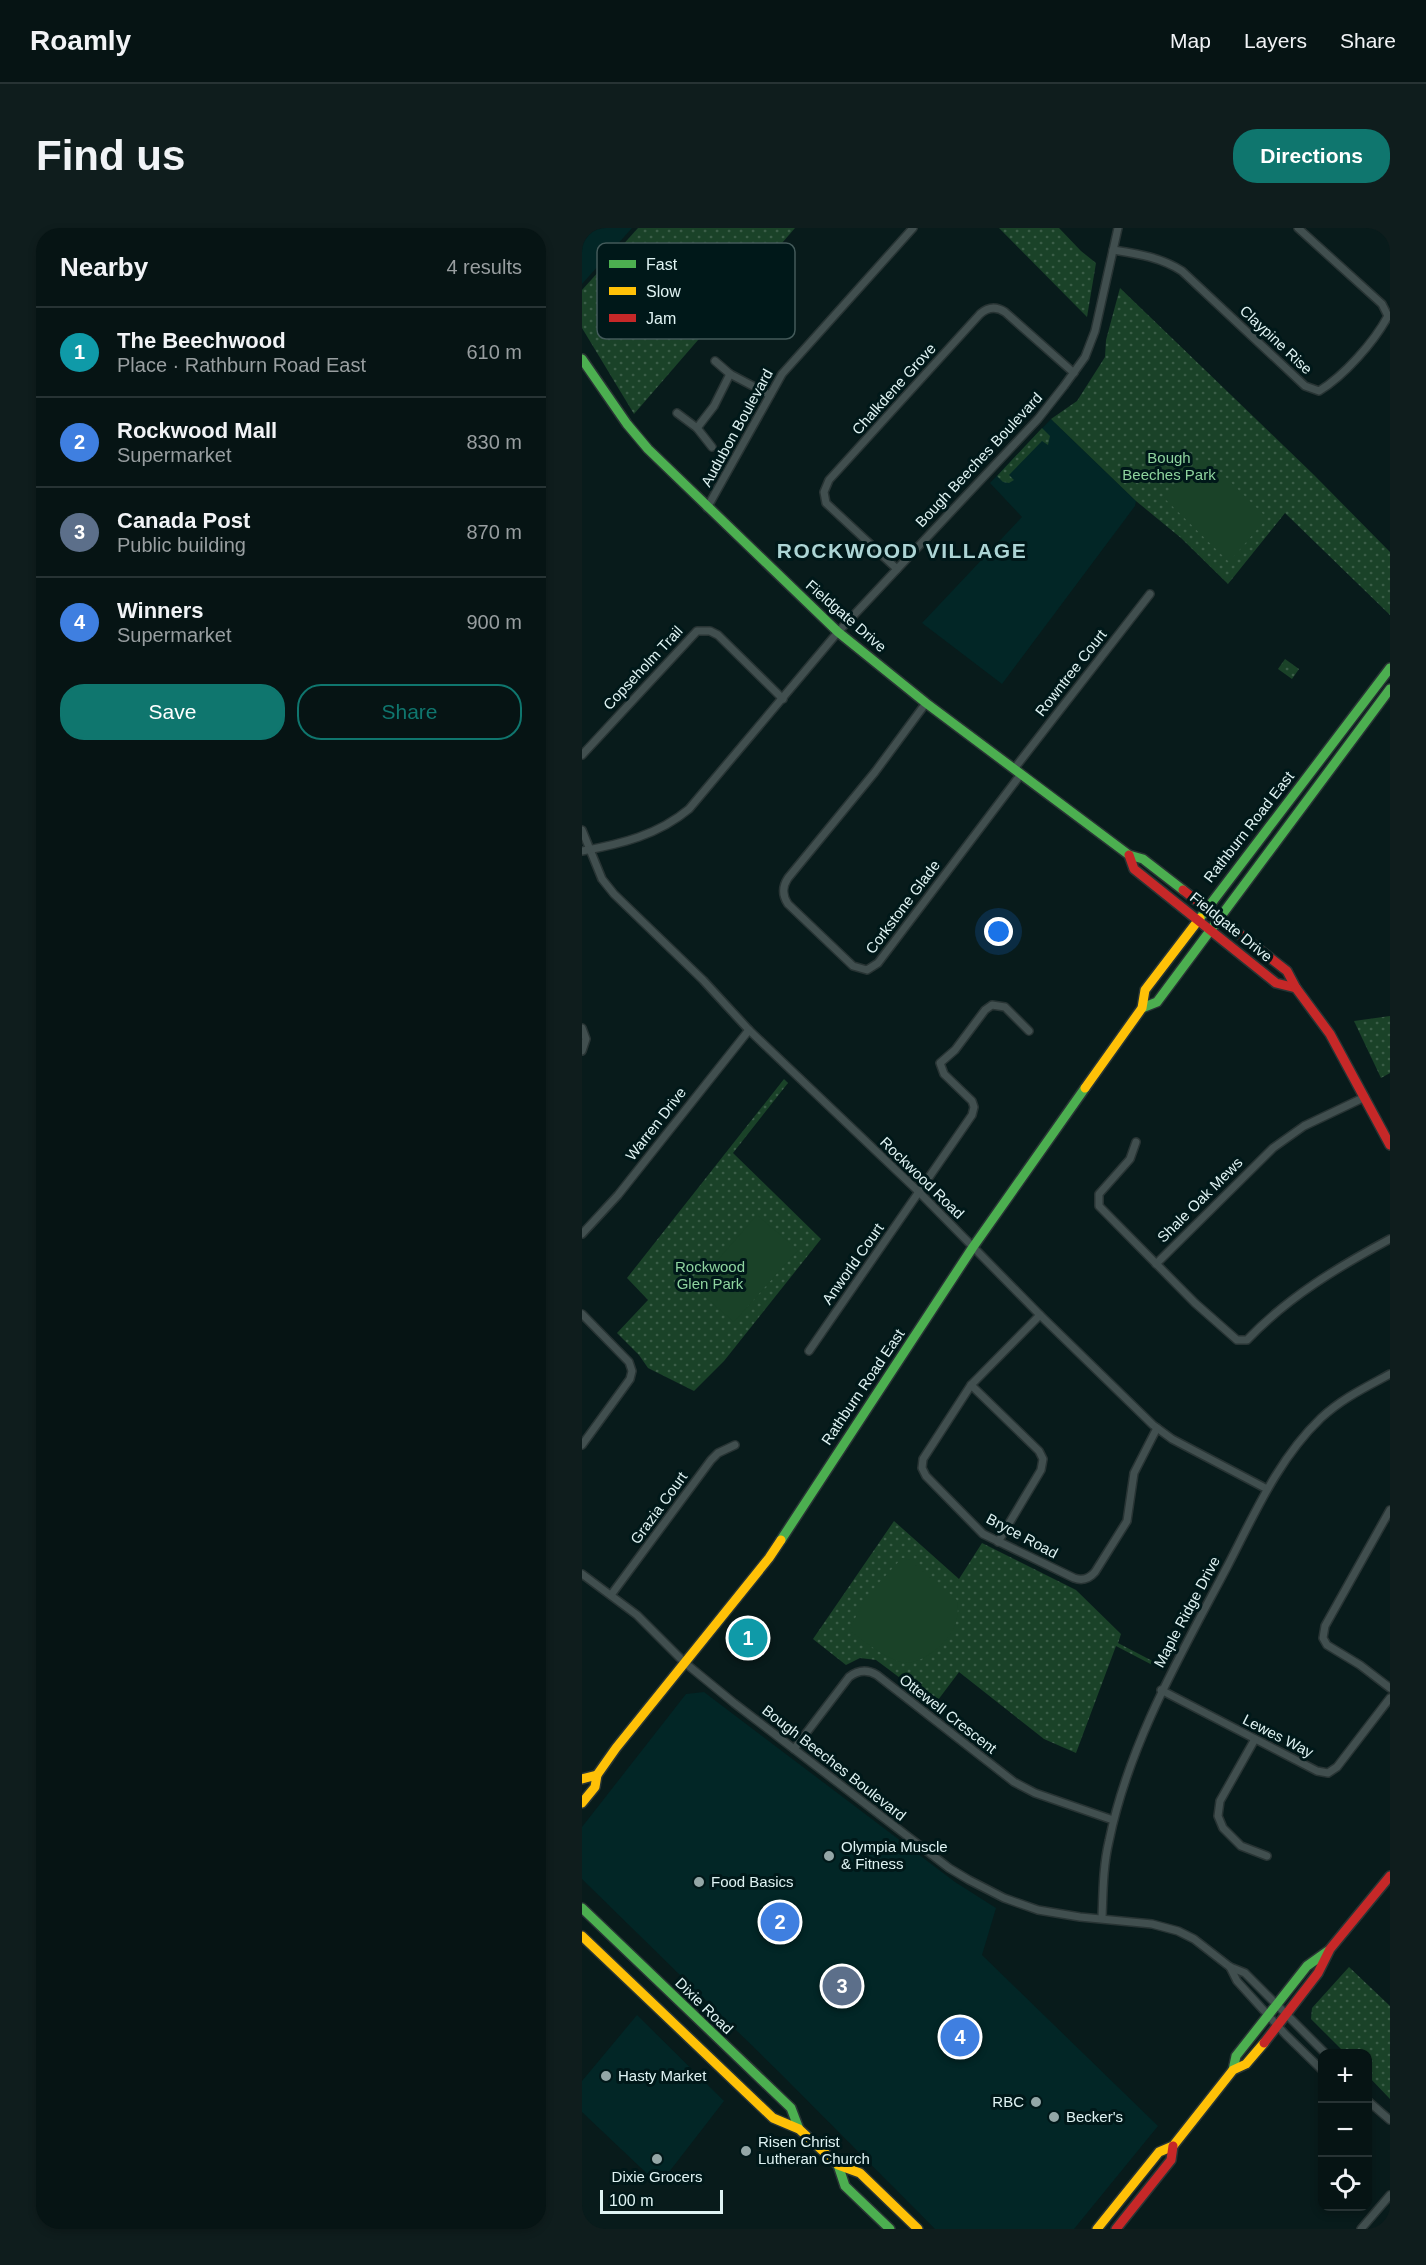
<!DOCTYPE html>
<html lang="en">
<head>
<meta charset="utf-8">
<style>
	:root { --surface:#061414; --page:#0f1d1d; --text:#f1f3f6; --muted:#989ea0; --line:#273334; --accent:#0f766e }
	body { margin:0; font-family:Helvetica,sans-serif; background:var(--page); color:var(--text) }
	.controls { position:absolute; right:18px; bottom:18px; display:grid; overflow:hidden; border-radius:12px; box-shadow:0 3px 9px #0003 }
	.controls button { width:54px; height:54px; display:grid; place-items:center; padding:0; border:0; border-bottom:2px solid var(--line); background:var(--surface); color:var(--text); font:30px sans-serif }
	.scale { position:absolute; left:18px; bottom:15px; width:123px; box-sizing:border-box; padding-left:6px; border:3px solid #dff3f3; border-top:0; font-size:16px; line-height:21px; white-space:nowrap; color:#dff3f3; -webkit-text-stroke:4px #001819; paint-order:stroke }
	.you { position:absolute; left:417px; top:704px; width:21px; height:21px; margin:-15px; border:4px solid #fff; border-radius:50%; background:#1a73e8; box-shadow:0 0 0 9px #1a73e833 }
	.badge { display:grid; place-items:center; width:39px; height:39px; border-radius:50%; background:var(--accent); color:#fff; font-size:20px; font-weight:700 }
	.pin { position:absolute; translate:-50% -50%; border:3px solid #fff; box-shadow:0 2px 6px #0006 }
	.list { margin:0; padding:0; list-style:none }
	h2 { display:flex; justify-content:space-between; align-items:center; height:78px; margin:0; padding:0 24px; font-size:26px }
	h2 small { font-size:20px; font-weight:400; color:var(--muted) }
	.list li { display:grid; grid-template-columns:39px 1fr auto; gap:18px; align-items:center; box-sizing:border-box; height:90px; padding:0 24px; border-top:2px solid var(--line) }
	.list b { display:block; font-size:22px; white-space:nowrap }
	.list p { margin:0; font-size:20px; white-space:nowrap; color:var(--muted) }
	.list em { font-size:20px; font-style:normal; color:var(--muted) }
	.actions { display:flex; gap:12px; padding:18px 24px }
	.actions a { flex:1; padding:14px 0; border:2px solid var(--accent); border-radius:24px; text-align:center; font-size:21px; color:var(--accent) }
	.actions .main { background:var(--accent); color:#fff }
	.icon { flex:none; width:33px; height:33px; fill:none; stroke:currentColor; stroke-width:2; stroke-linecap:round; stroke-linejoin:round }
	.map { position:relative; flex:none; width:808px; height:2001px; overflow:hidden; border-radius:24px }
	header { display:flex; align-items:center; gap:36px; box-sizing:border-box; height:84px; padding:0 30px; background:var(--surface); border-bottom:2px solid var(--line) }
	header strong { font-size:28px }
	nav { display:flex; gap:33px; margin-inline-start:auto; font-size:21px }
	.intro { display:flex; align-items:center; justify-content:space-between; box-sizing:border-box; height:144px; padding:0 36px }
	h1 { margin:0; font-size:42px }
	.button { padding:15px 27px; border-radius:24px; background:var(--accent); color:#fff; font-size:21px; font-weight:700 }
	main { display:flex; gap:36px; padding:0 36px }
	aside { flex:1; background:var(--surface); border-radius:24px; box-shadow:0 3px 9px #0003 }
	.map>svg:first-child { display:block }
</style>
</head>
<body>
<header>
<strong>Roamly</strong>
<nav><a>Map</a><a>Layers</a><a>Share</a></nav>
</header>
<div class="intro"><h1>Find us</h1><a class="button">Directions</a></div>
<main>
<aside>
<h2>Nearby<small>4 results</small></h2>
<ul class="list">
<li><span class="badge" style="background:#0f9aa8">1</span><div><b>The Beechwood</b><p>Place · Rathburn Road East</p></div><em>610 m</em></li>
<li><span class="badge" style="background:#3f7fe0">2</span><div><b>Rockwood Mall</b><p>Supermarket</p></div><em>830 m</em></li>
<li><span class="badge" style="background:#5c6f8a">3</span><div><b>Canada Post</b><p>Public building</p></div><em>870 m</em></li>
<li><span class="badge" style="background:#3f7fe0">4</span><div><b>Winners</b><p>Supermarket</p></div><em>900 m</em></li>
</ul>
<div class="actions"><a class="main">Save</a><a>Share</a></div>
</aside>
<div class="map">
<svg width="808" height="2001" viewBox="0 0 808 2001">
	<defs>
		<pattern id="green-dots" width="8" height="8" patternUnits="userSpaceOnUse" patternTransform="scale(1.5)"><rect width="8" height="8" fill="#1a4228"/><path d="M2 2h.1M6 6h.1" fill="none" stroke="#3b5e48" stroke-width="1.8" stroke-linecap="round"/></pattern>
	</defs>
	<rect width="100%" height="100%" fill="#081b1b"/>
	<g fill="#022626">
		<polygon points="0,0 50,0 0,56"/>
		<polygon points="469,191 554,273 553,278 420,456 340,395 440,289 408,255"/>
		<polygon points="122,1464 373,1654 414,1680 400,1727 576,1898 492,2001 353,2001 199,1846 0,1651 0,1599 104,1466"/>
		<polygon points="55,1787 142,1873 77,1957 0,1884 0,1853"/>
	</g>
	<g fill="url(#green-dots)">
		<polygon points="56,0 213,0 52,186 0,100 0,62"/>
		<polygon points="417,0 477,0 499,23 514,35 505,89"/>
		<polygon points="538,60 732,247 808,324 808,387 703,285 646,356 599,310 554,273 469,191 495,173 523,129 524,112"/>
		<polygon points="460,200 468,208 466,217 460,213 427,247 432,252 427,255 421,254 415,248"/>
		<polygon points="703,431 717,441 710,451 696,441"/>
		<polygon points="808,788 808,845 799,850 772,793"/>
		<polygon points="202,851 206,855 151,925 239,1011 142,1133 112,1163 66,1140 57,1127 35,1105 66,1072 45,1050"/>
		<polygon points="312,1293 377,1351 400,1315 494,1362 539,1406 536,1415 580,1438 578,1441 534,1418 494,1525 462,1511 377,1444 353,1476 294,1432 278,1430 264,1437 231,1411"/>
		<polygon points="767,1739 808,1778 808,1871 786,1848 786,1826 763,1825 729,1791 730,1780"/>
	</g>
	<g fill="#1a4228">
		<polygon points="621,227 685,290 647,334 582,270"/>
		<polygon points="175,987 216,1022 152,1094 112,1059"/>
		<path d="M320,1330l8,2 48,41c0,8 0,16 -3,24 -6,17 -34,42 -54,37 -19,-6 -36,-20 -52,-32l17,-33z"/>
	</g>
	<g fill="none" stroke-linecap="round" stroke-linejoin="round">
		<defs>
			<g id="street">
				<path d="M531,22c25,4 47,7 69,21l123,115 14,5c25,-15 55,-49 69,-75l-6,-12 -84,-76"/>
				<polyline points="133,133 148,146 188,167"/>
				<polyline points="95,185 115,200 130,219"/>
				<polyline points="115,200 132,178 148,146"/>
				<polyline points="125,280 200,146 331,0"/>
				<path d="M315,341l-71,-66 -2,-11 5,-12 151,-166c8,-7 16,-8 25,-2l69,61"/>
				<path d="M344,475l-51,69 -87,106c-6,9 -6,17 0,26l65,62 14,4 11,-7 143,-189"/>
				<polyline points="0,527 115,403 128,403 136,407 201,471"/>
				<polyline points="432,541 568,366"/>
				<polyline points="0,602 20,651 32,666 121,752 167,802 337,964 458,1087 571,1197 590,1211 685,1261"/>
				<path d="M0,623c39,-7 76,-16 107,-42l149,-177 200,-213 26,-33 21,-29 10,-26 23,-103"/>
				<polyline points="0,800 4,811 0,823"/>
				<path d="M554,914l-6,17 -31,35v12l96,97 42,37h10c41,-43 91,-73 143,-101"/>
				<polyline points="0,1006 36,967 167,802"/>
				<polyline points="574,1036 691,920 722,898 783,869"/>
				<polyline points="0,1086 47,1134 50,1143 48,1151 0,1217"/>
				<path d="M458,1087l-69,70 -48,74 -1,9 4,8 57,58 91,44c8,3 15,1 21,-6l32,-51 7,-48 23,-45"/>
				<polyline points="227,1123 390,887 392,879 390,873 362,846 358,835 373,822 403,782 410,777 423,779 447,803"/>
				<polyline points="389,1157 457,1223 461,1231 459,1242 416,1314"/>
				<polyline points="808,1282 743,1398 741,1410 745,1417 778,1437 808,1460"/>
				<polyline points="0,1346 55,1387 102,1434 152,1475 367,1640 387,1652 422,1670 456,1682 498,1689 570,1696 596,1703 612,1711 648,1739 663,1745 744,1826"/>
				<polyline points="29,1367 129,1232 136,1225 153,1217"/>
				<polyline points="579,1462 735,1543 746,1545 755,1539 808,1470"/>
				<polyline points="673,1511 638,1573 636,1588 641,1600 659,1618 685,1628"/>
				<path d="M212,1521l55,-72c9,-7 18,-8 28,-2l137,107 21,11 78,27"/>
				<path d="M520,1690c1,-26 1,-52 7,-77 20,-98 72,-187 118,-274 27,-52 51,-108 94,-149 20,-19 45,-31 69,-44"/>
				<polyline points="648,1739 655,1753 704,1807 740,1842"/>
				<polyline points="786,1873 808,1892"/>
				<polyline points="779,2001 808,1967"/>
			</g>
			<g id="fast">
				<polyline points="0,131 45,196 66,221 256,404 344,475 547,627 561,631 601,662"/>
				<polyline points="618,690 808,440"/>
				<polyline points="560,780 575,774 808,461"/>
				<polyline points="199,1312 391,1019 503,860"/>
				<polyline points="0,1680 209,1880 217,1901"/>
				<polyline points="651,1842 654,1828 725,1738 746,1723"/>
				<polyline points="256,1937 263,1958 308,2001"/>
			</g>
			<g id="slow">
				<polyline points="503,860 560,780 563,762 618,690"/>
				<polyline points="0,1551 15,1547"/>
				<polyline points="0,1575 13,1559 15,1547 34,1520 187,1330 199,1312"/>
				<polyline points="0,1708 191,1890 217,1901 256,1937 278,1945 336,2001"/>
				<polyline points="515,2001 577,1924 591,1918 651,1842 664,1836 682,1815"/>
			</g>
			<g id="jam">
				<polyline points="547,627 552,641 694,755 714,760"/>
				<polyline points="601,662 705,743 714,760 748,806 808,917"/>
				<polyline points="682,1815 736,1745 748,1721 808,1648"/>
				<polyline points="534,2001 589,1932 591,1918"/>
			</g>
		</defs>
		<use href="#street" stroke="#283434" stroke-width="10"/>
		<use href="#fast" stroke="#283434" stroke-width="12"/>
		<use href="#slow" stroke="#283434" stroke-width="12"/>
		<use href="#jam" stroke="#283434" stroke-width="12"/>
		<use href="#street" stroke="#414f4f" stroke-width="7"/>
		<use href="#fast" stroke="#4caf50" stroke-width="9"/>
		<use href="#slow" stroke="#ffc107" stroke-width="9"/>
		<use href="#jam" stroke="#c62828" stroke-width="9"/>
	</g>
	<g fill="#94a7a7" stroke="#001819" stroke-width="2">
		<circle cx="247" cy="1628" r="6"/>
		<circle cx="117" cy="1654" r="6"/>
		<circle cx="24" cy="1848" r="6"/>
		<circle cx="454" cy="1874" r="6"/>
		<circle cx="472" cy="1889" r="6"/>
		<circle cx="164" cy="1923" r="6"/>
		<circle cx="75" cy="1931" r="6"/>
	</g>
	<g text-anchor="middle" stroke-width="6" stroke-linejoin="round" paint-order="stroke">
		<g font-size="15" fill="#dff3f3" stroke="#001819">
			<text transform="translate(694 112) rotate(43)" y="5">Claypine Rise</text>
			<text transform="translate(312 161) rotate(-48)" y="5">Chalkdene Grove</text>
			<text transform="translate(155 200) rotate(-61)" y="5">Audubon Boulevard</text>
			<text transform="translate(397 232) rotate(-47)" y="5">Bough Beeches Boulevard</text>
			<text transform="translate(264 388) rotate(41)" y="5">Fieldgate Drive</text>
			<text transform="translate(61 440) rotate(-47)" y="5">Copseholm Trail</text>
			<text transform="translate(489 445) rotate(-52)" y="5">Rowntree Court</text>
			<text transform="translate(667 599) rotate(-52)" y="5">Rathburn Road East</text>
			<text transform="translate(321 679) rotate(-53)" y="5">Corkstone Glade</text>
			<text transform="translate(649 699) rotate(39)" y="5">Fieldgate Drive</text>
			<text transform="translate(74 896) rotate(-52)" y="5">Warren Drive</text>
			<text transform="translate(340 950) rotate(44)" y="5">Rockwood Road</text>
			<text transform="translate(618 972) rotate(-45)" y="5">Shale Oak Mews</text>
			<text transform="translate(271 1036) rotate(-55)" y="5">Anworld Court</text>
			<text transform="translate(281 1159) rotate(-56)" y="5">Rathburn Road East</text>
			<text transform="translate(77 1280) rotate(-54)" y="5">Grazia Court</text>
			<text transform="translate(440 1308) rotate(28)" y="5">Bryce Road</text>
			<text transform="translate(605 1384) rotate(-62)" y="5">Maple Ridge Drive</text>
			<text transform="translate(366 1486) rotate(38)" y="5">Ottewell Crescent</text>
			<text transform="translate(696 1508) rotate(27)" y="5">Lewes Way</text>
			<text transform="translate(252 1535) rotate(38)" y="5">Bough Beeches Boulevard</text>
			<text transform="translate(122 1778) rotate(44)" y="5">Dixie Road</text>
		</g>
		<g font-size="15" fill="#8ed49f" stroke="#001819">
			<text x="587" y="235">Bough<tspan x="587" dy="17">Beeches Park</tspan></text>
			<text x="128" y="1044">Rockwood<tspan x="128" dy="17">Glen Park</tspan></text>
		</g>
		<g font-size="15" fill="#dff3f3" stroke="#001819" text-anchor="start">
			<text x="259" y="1624">Olympia Muscle<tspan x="259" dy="17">&amp; Fitness</tspan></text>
			<text x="129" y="1659">Food Basics</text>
			<text x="36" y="1853">Hasty Market</text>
			<text x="442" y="1879" text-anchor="end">RBC</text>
			<text x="484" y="1894">Becker's</text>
			<text x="176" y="1919">Risen Christ<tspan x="176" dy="17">Lutheran Church</tspan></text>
			<text x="75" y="1954" text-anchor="middle">Dixie Grocers</text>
		</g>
		<g font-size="21" font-weight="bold" letter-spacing="1.5" fill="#add5d5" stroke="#001819">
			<text x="320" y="330">ROCKWOOD VILLAGE</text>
		</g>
	</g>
	<rect x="15" y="15" width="198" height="96" rx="9" fill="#001819" stroke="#435a5a" stroke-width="1.5"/>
	<rect x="27" y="32" width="27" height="8" fill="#4caf50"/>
	<rect x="27" y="59" width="27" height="8" fill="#ffc107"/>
	<rect x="27" y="86" width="27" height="8" fill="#c62828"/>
	<g font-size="16" fill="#dff3f3">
		<text x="64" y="42">Fast</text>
		<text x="64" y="69">Slow</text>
		<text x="64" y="96">Jam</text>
	</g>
</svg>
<div class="controls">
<button>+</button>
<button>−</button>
<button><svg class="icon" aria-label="locate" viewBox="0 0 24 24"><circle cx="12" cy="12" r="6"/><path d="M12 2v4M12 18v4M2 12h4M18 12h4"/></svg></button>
</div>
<div class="scale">100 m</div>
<div class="you"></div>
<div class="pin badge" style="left:166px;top:1410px;background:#0f9aa8">1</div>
<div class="pin badge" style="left:198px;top:1694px;background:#3f7fe0">2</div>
<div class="pin badge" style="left:260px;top:1758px;background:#5c6f8a">3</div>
<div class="pin badge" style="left:378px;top:1809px;background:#3f7fe0">4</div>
</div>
</main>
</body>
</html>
